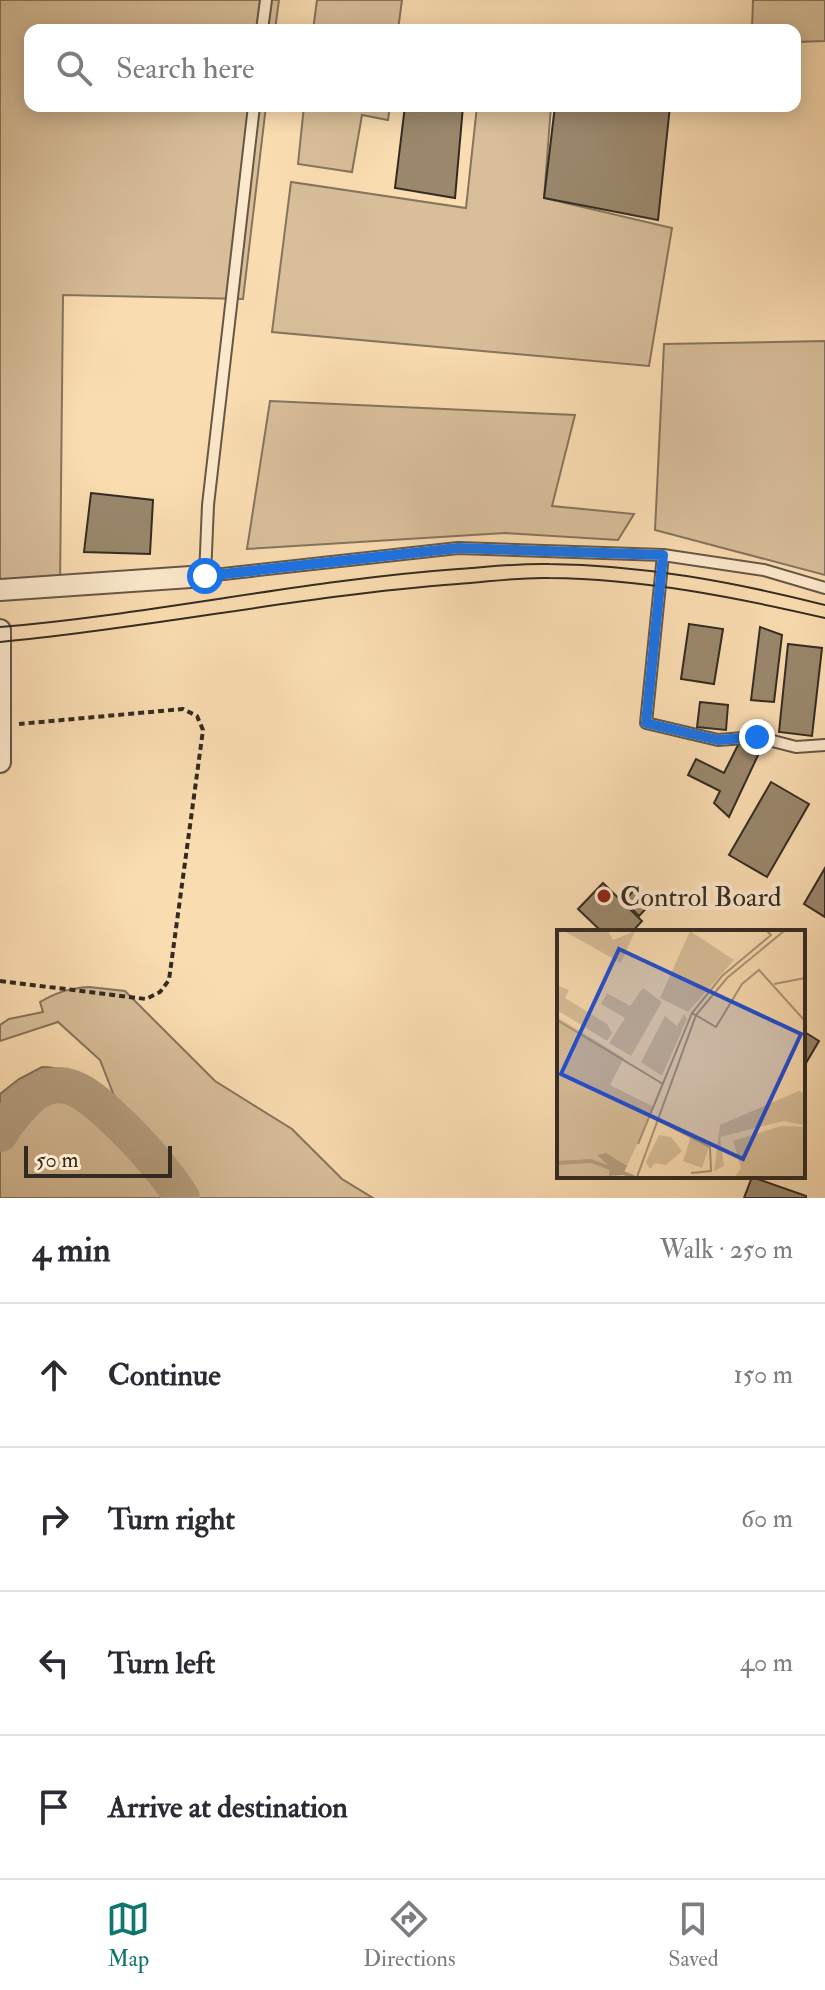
<!DOCTYPE html>
<html lang="en">
<head>
<meta charset="utf-8">
<style>
	:root { --surface:#fff; --page:#f7f7f7; --text:#2b2b33; --muted:#7c7c81; --line:#e1e1e2; --accent:#0f766e }
	body { margin:0; font-family:"IM FELL Double Pica",serif; background:var(--page); color:var(--text) }
	.scale { position:absolute; left:24px; bottom:20px; width:148px; box-sizing:border-box; padding-left:8px; border:4px solid #332b22; border-top:0; font-size:22px; line-height:28px; white-space:nowrap; color:#332b22; -webkit-text-stroke:6px #fce8cc; paint-order:stroke }
	.stop { position:absolute; width:24px; height:24px; margin:-18px; border:6px solid #1a73e8; border-radius:50%; background:#fff }
	.stop.end { background:#1a73e8; border-color:#fff; box-shadow:0 2px 8px #0008 }
	.list { margin:0; padding:0; list-style:none }
	h2 { display:flex; justify-content:space-between; align-items:center; height:104px; margin:0; padding:0 32px; font-size:34px }
	h2 small { font-size:26px; font-weight:400; color:var(--muted) }
	.list li { display:grid; grid-template-columns:52px 1fr auto; gap:24px; align-items:center; box-sizing:border-box; height:144px; padding:0 32px; border-top:2px solid var(--line) }
	.list b { display:block; font-size:30px; white-space:nowrap }
	.list em { font-size:26px; font-style:normal; color:var(--muted) }
	.icon { flex:none; width:44px; height:44px; fill:none; stroke:currentColor; stroke-width:2; stroke-linecap:round; stroke-linejoin:round }
	.map { position:relative; flex:none; width:825px; height:1198px; overflow:hidden }
	.search { position:absolute; background:var(--surface); box-shadow:0 4px 20px #0003; left:24px; right:24px; top:24px; height:88px; display:flex; align-items:center; gap:20px; box-sizing:border-box; padding:0 28px; border-radius:16px; color:var(--muted); font-size:30px }
	.sheet { height:680px; background:var(--surface) }
	nav { display:flex; justify-content:space-around; align-items:center; box-sizing:border-box; height:112px; border-top:2px solid var(--line); background:var(--surface); font-size:22px; color:var(--muted) }
	nav a { display:grid; justify-items:center; gap:4px }
	nav .on { color:var(--accent) }
	.map>svg:first-child { display:block }
</style>
</head>
<body>
<div class="map">
<svg width="825" height="1198" viewBox="0 0 825 1198">
	<rect width="100%" height="100%" fill="#fadcb1"/>
	<filter id="stains"><feTurbulence type="fractalNoise" baseFrequency=".0025" numOctaves="4"/><feColorMatrix values="0 0 0 0 .2 0 0 0 0 .09 0 0 0 0 .02 0 0 0 .5 -.17"/></filter>
	<radialGradient id="worn" r=".72"><stop offset=".6" stop-color="#630" stop-opacity="0"/><stop offset="1" stop-color="#630" stop-opacity=".3"/></radialGradient>
	<g fill="#d8be99" stroke="#86745e" stroke-width="2">
		<polygon points="0,0 279,0 275,30 30,30 30,106 266,106 243,299 63,295 60,586 0,585"/>
		<polygon points="317,0 402,0 398,30 313,30"/>
		<polygon points="753,0 825,0 825,41 795,42 795,30 752,30"/>
		<polygon points="304,106 390,106 388,120 362,115 352,172 298,164"/>
		<polygon points="477,106 551,106 544,198 672,228 649,366 272,332 291,182 466,208"/>
		<polygon points="825,341 825,575 655,530 664,344"/>
		<polygon points="270,401 575,415 552,506 634,514 618,540 505,533 247,549"/>
		<path d="M89,987l36,4 90,90 77,48 50,50 31,19h-177l-17,-29 -52,-40 -27,-69 -42,-38 -58,19v-16l9,-6 34,-7 -3,-10c17,-10 30,-14 49,-15z"/>
		<polygon points="61,1098 70,1100 82,1112 98,1119 133,1155 142,1171 167,1198 0,1198 0,1149 44,1102"/>
	</g>
	<g fill="#b6a080" stroke="#82715a" stroke-width="2">
		<path d="M42,1067c42,1 40,21 70,36v9l-6,6c-14,1 -22,-6 -33,-15 -23,-20 -58,31 -73,46v-55l19,-15z"/>
		<polygon points="127,1129 179,1169 196,1198 167,1198 142,1171 133,1155"/>
	</g>
	<g fill="none" stroke-linecap="round" stroke-linejoin="round">
		<path stroke="#b6a080" stroke-width="36" d="M0,1134c6,-11 14,-20 22,-29 39,-43 70,-7 101,22 22,22 43,45 59,71"/>
	</g>
	<g fill="#9a876c" stroke="#332b22" stroke-width="2">
		<polygon points="405,106 463,106 455,198 395,188"/>
		<polygon points="555,106 670,106 658,220 544,198"/>
		<polygon points="91,493 153,500 150,554 84,552"/>
		<polygon points="689,624 723,629 714,684 681,679"/>
		<polygon points="760,627 782,635 774,702 751,700"/>
		<polygon points="788,644 822,648 812,736 779,732"/>
		<polygon points="700,702 728,705 726,730 697,727"/>
		<polygon points="740,741 760,751 729,817 714,803 720,791 688,775 696,759 724,773"/>
		<polygon points="771,782 809,804 767,877 729,855"/>
		<polygon points="825,868 825,917 804,904"/>
		<polygon points="603,883 642,921 632,932 602,932 578,909"/>
		<polygon points="637,887 653,901 639,916 624,901"/>
		<polygon points="803,1031 819,1041 803,1068"/>
		<polygon points="752,1177 806,1196 806,1198 744,1198"/>
	</g>
	<g fill="none" stroke-linecap="round" stroke-linejoin="round">
		<defs>
			<g id="lane">
				<polyline points="262,30 266,0"/>
				<polyline points="254,106 208,505 205,576 458,548 663,555"/>
				<polyline points="825,588 764,570 663,555 646,723 718,740 757,737 796,747 825,745"/>
			</g>
			<g id="street">
				<polyline points="0,590 205,576"/>
				<polyline points="0,630 0,762"/>
			</g>
		</defs>
		<use href="#lane" stroke="#655746" stroke-width="14"/>
		<use href="#street" stroke="#655746" stroke-width="24"/>
		<polyline stroke="#332b22" stroke-width="4" stroke-dasharray="6 4" stroke-linecap="butt" points="0,981 146,999 160,992 169,980 203,730 197,716 183,709 19,724"/>
		<use href="#lane" stroke="#fce8cc" stroke-width="10"/>
		<use href="#street" stroke="#fce8cc" stroke-width="20"/>
		<g stroke="#332b22" stroke-width="2">
			<path d="M0,627c154,-13 305,-47 458,-58 30,-2 61,-6 91,-5 94,1 185,18 276,41"/>
			<path d="M0,642c153,-14 305,-47 458,-58 30,-2 61,-7 91,-6 94,1 185,19 276,40"/>
		</g>
	</g>
	<g fill="none" stroke-linecap="round" stroke-linejoin="round">
		<polyline stroke="#1a73e8" stroke-width="10" points="205,576 458,548 663,555 646,723 718,740 757,737"/>
	</g>
	<circle fill="#8f2418" stroke="#fce8cc" stroke-width="3" cx="604" cy="896" r="8"/>
	<g text-anchor="middle" stroke-width="8" stroke-linejoin="round" paint-order="stroke">
		<g font-size="28" fill="#332b22" stroke="#fce8cc" text-anchor="start">
			<text x="620" y="906">Control Board</text>
		</g>
	</g>
	<g transform="translate(557 930)">
		<rect width="248" height="248" fill="#fadcb1"/>
		<path d="M7,1h44l5,9 22,-9 -14,32zM133,1l44,29 -46,52 -28,-14zM0,55l12,5 -4,8 42,26 5,9 -5,8 -50,-31zM86,58l19,14 -31,54 -22,-13 16,-25 -24,-14 6,-11 23,13zM127,84l3,5 -25,57 -21,-14 24,-46 12,10zM0,87l67,41 -14,27 44,22 -27,59 -30,-12 13,12v10l12,1h-65zM242,161l6,3v31l-22,-4 -63,16 4,29 -10,5 6,-46zM224,196l24,1v50h-70l6,-9 -8,-27zM102,205l12,2 11,14 -16,14 -11,-2 -5,6 -4,-7zM134,206l18,11 -7,21 -19,-7z" fill="#d8be99"/>
		<path d="M49,223l21,13 -4,9 -14,1v-10l-12,-11z" fill="#b6a080"/>
		<path fill="none" stroke="#b6a080" stroke-width="4" d="M0,233l34,-2 43,16"/>
		<path fill="none" stroke="#aa9578" stroke-width="2" d="M210,1l4,4 -49,41 -30,37 24,14 26,-43 17,-14 46,51M217,54l31,-6M0,90l106,64M93,186l60,31 1,24 -20,2M81,214l54,-131M80,247l59,-162 31,-37 57,-47"/>
		<path fill="#1d4ed8" fill-opacity="0.15" stroke="#1d4ed8" stroke-width="4" d="M62,19l182,85 -58,125 -182,-85z"/>
		<rect width="248" height="248" fill="none" stroke="#332b22" stroke-width="4"/>
	</g>
	<rect width="100%" height="100%" filter="url(#stains)"/>
	<rect width="100%" height="100%" fill="url(#worn)"/>
</svg>
<div class="scale">50 m</div>
<div class="stop" style="left:205px;top:576px"></div>
<div class="stop end" style="left:757px;top:737px"></div>
<div class="search"><svg class="icon" aria-label="search" viewBox="0 0 24 24"><circle cx="10" cy="10" r="6"/><path d="M15 15l6 6"/></svg>Search here</div>
</div>
<section class="sheet">
<h2>4 min<small>Walk · 250 m</small></h2>
<ul class="list">
<li><svg class="icon" aria-label="ahead" viewBox="0 0 24 24"><path d="M12 20V5M6 11l6-6 6 6"/></svg><div><b>Continue</b></div><em>150 m</em></li>
<li><svg class="icon" aria-label="right" viewBox="0 0 24 24"><path d="M7 20v-9h11M14 6l5 5-5 5"/></svg><div><b>Turn right</b></div><em>60 m</em></li>
<li><svg class="icon" aria-label="left" viewBox="0 0 24 24"><path d="M17 20v-9H6M10 6l-5 5 5 5"/></svg><div><b>Turn left</b></div><em>40 m</em></li>
<li><svg class="icon" aria-label="arrive" viewBox="0 0 24 24"><path d="M6 21V4h12l-3 4 3 4H6"/></svg><div><b>Arrive at destination</b></div></li>
</ul>
</section>
<nav>
<a class="on"><svg class="icon" aria-label="map" viewBox="0 0 24 24"><path d="M3 6l6-2 6 2 6-2v14l-6 2-6-2-6 2zM9 4v14M15 6v14"/></svg>Map</a>
<a><svg class="icon" aria-label="directions" viewBox="0 0 24 24"><path d="M12 3l9 9-9 9-9-9zM9 14v-3h6M13 9l2 2-2 2"/></svg>Directions</a>
<a><svg class="icon" aria-label="saved" viewBox="0 0 24 24"><path d="M7 4h10v16l-5-4-5 4z"/></svg>Saved</a>
</nav>
</body>
</html>
